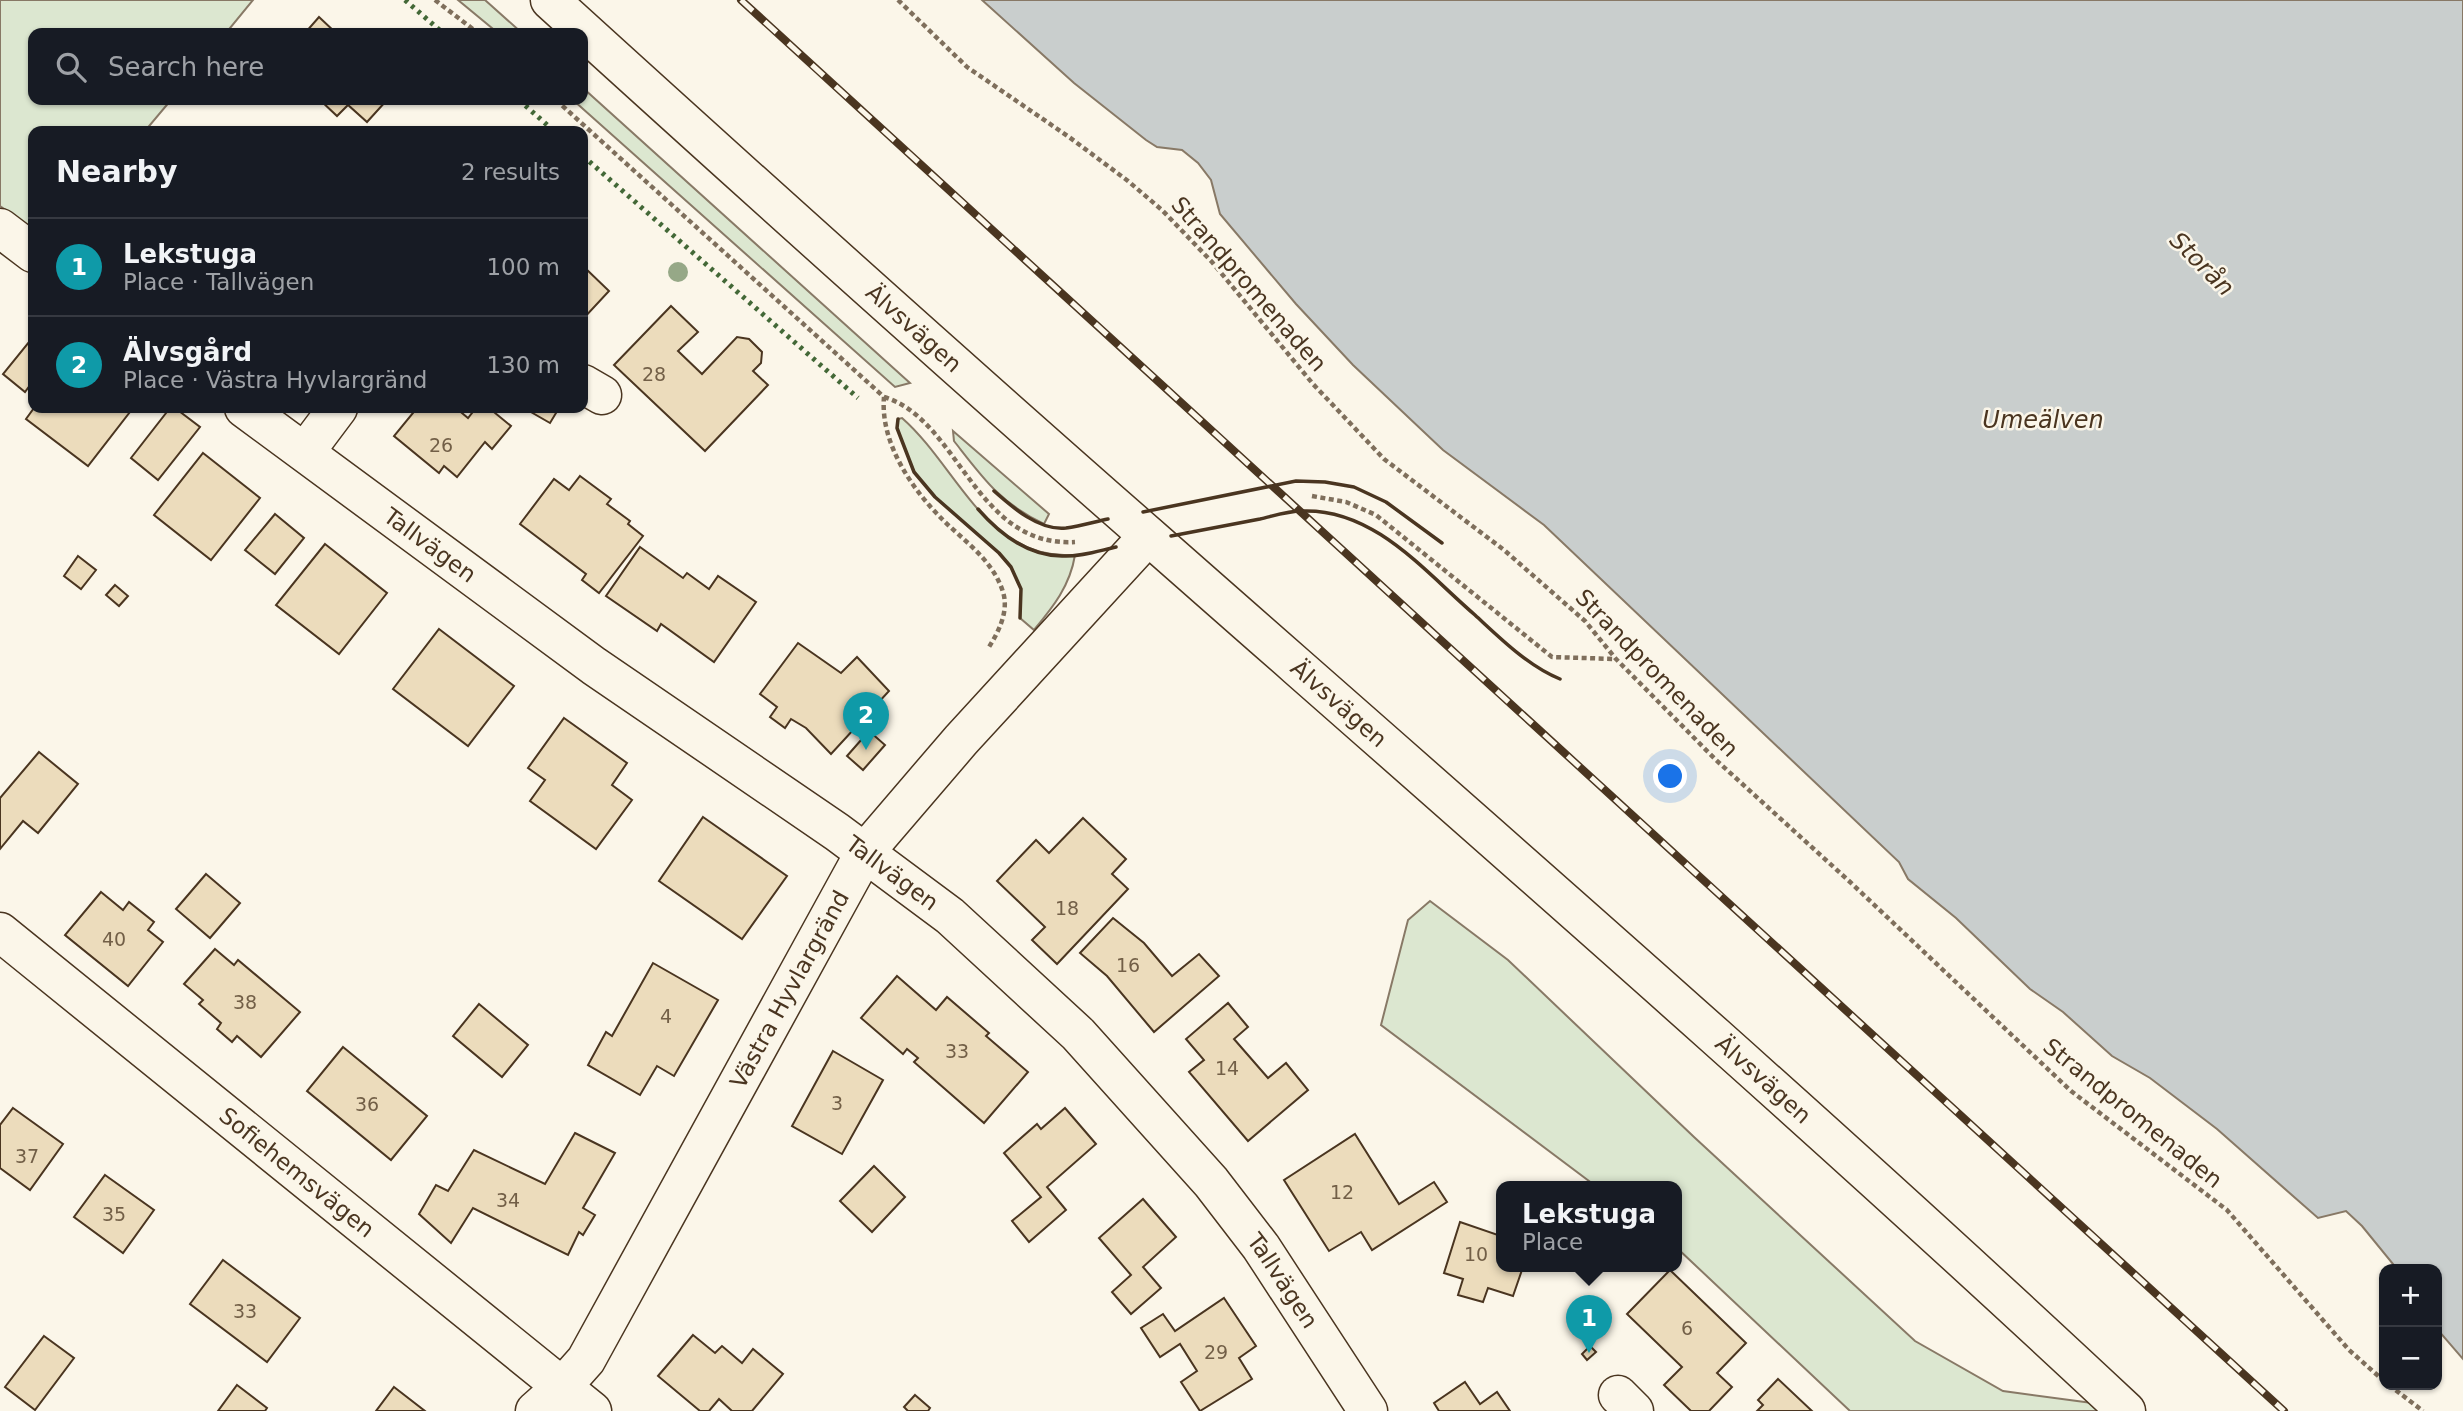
<!DOCTYPE html>
<html lang="en">
<head>
<meta charset="utf-8">
<style>
	:root { --surface:#171b24; --page:#20242c; --text:#f1f3f6; --muted:#9ea1a6; --line:#363941; --accent:#db2777 }
	body { margin:0; font-family:"DejaVu Sans",sans-serif; background:var(--page); color:var(--text) }
	.controls { position:absolute; right:21px; bottom:21px; display:grid; overflow:hidden; border-radius:14px; box-shadow:0 2px 5px #0004 }
	.controls button { width:63px; height:63px; display:grid; place-items:center; padding:0; border:0; border-bottom:2px solid var(--line); background:var(--surface); color:var(--text); font:35px sans-serif }
	.you { position:absolute; left:1671px; top:777px; width:24px; height:24px; margin:-18px; border:5px solid #fff; border-radius:50%; background:#1a73e8; box-shadow:0 0 0 10px #1a73e833 }
	.badge { display:grid; place-items:center; width:46px; height:46px; border-radius:50%; background:var(--accent); color:#fff; font-size:23px; font-weight:700 }
	.pin { position:absolute; translate:-50% -58px; filter:drop-shadow(0 2px 4px #0008) }
	.pin::after { content:''; position:absolute; top:37px; width:24px; height:21px; background:inherit; clip-path:polygon(0 0,100% 0,50% 100%) }
	.popup { position:absolute; left:1496px; top:1181px; width:186px; height:91px; box-sizing:border-box; display:grid; place-content:center; border-radius:14px; background:var(--surface); filter:drop-shadow(0 2px 5px #0005); font-size:23px; white-space:nowrap; color:var(--muted) }
	.popup b { font-size:26px; color:var(--text) }
	.popup::after { content:''; position:absolute; left:50%; top:100%; margin-left:-14px; border:14px solid transparent; border-top-color:var(--surface) }
	.list { margin:0; padding:0; list-style:none }
	h2 { display:flex; justify-content:space-between; align-items:center; height:91px; margin:0; padding:0 28px; font-size:30px }
	h2 small { font-size:23px; font-weight:400; color:var(--muted) }
	.list li { display:grid; grid-template-columns:46px 1fr auto; gap:21px; align-items:center; box-sizing:border-box; height:98px; padding:0 28px; border-top:2px solid var(--line) }
	.list b { display:block; font-size:26px; white-space:nowrap }
	.list p { margin:0; font-size:23px; white-space:nowrap; color:var(--muted) }
	.list em { font-size:23px; font-style:normal; color:var(--muted) }
	.icon { flex:none; width:38px; height:38px; fill:none; stroke:currentColor; stroke-width:2; stroke-linecap:round; stroke-linejoin:round }
	.map { position:relative; flex:none; width:2463px; height:1411px; overflow:hidden }
	.search { position:absolute; background:var(--surface); box-shadow:0 2px 5px #0004; left:28px; top:28px; width:560px; height:77px; display:flex; align-items:center; gap:18px; box-sizing:border-box; padding:0 24px; border-radius:14px; color:var(--muted); font-size:26px }
	.panel { position:absolute; background:var(--surface); box-shadow:0 2px 5px #0004; left:28px; top:126px; width:560px; height:287px; border-radius:14px }
	.map>svg:first-child { display:block }
</style>
</head>
<body>
<div class="map">
<svg width="2463" height="1411" viewBox="0 0 2463 1411">
	<rect width="100%" height="100%" fill="#fbf6e9"/>
	<g fill="#dce7d0" stroke="#887966" stroke-width="2">
		<polygon points="0,0 253,0 226,33 33,33 33,100 171,100 145,131 33,131 33,229 0,206"/>
		<polygon points="458,0 485,0 522,33 498,33"/>
		<polygon points="583,88 910,383 895,387 573,100 583,100"/>
		<path d="M902,418c56,49 84,143 173,137 -5,31 -22,52 -41,75l-14,-12 1,-29 -10,-22 -12,-14 -64,-56 -21,-25 -17,-44 1,-9z"/>
		<path d="M953,431l96,83 -5,10c-44,-21 -61,-46 -90,-83z"/>
		<polygon points="1430,901 1508,960 1694,1137 1915,1341 2003,1391 2122,1407 2126,1411 1850,1411 1677,1248 1676,1187 1597,1187 1381,1025 1408,920"/>
	</g>
	<polygon fill="#c9cecd" stroke="#887966" stroke-width="2" points="982,0 2463,0 2463,1359 2437,1329 2437,1269 2397,1269 2362,1226 2346,1211 2318,1218 2217,1129 2150,1078 2112,1056 2063,1012 2030,989 1956,918 1908,879 1899,862 1544,525 1443,450 1353,365 1296,304 1220,214 1211,180 1198,163 1182,150 1157,147 1146,140 1074,83"/>
	<g fill="#ecdcbc" stroke="#4a3520" stroke-width="2">
		<polygon points="319,17 336,33 305,33"/>
		<polygon points="320,100 387,100 367,122 348,105 337,116"/>
		<polygon points="583,266 609,291 583,319"/>
		<polygon points="671,306 698,332 678,351 702,374 737,337 749,339 762,352 761,363 753,371 768,385 705,451 614,365"/>
		<polygon points="33,337 33,381 25,392 3,374"/>
		<polygon points="34,408 133,408 88,466 26,419"/>
		<polygon points="170,408 175,408 200,427 158,480 131,458"/>
		<polygon points="417,408 456,408 468,418 476,408 489,408 511,426 492,449 485,442 457,477 444,466 439,473 394,436"/>
		<polygon points="524,408 559,408 550,423"/>
		<polygon points="203,453 260,498 211,560 154,515"/>
		<polygon points="580,476 611,499 607,504 630,521 628,524 643,536 599,593 582,580 586,574 520,524 554,479 569,490"/>
		<polygon points="275,514 304,538 275,574 245,550"/>
		<polygon points="325,544 387,593 339,654 276,605"/>
		<polygon points="640,547 683,578 687,573 709,589 718,576 756,602 714,662 661,624 657,631 606,596"/>
		<polygon points="78,556 96,570 81,589 64,576"/>
		<polygon points="115,585 128,596 119,606 106,595"/>
		<polygon points="439,629 514,686 468,746 393,689"/>
		<polygon points="798,643 841,673 857,657 889,691 831,754 806,728 791,719 785,728 770,717 777,707 760,694"/>
		<polygon points="564,718 627,763 612,785 632,800 596,849 530,801 545,780 528,768"/>
		<polygon points="869,731 885,745 863,770 847,756"/>
		<polygon points="39,752 78,784 38,833 23,821 0,849 0,798"/>
		<polygon points="703,817 787,876 742,939 659,881"/>
		<polygon points="1083,818 1126,859 1112,874 1128,889 1057,964 1032,940 1045,927 997,881 1036,840 1049,853"/>
		<polygon points="206,874 240,903 210,938 176,909"/>
		<polygon points="101,892 123,910 129,902 154,922 148,930 163,942 128,986 65,935"/>
		<polygon points="1113,918 1144,943 1172,976 1199,954 1219,976 1154,1032 1107,976 1080,953"/>
		<polygon points="215,949 234,965 238,960 300,1012 261,1057 237,1036 232,1042 217,1029 221,1023 199,1004 203,1000 184,984"/>
		<polygon points="653,963 718,1000 674,1076 657,1066 640,1095 588,1065 606,1032 612,1036"/>
		<polygon points="897,976 936,1010 947,997 989,1033 986,1036 1028,1072 984,1123 914,1062 918,1058 907,1049 903,1054 861,1018"/>
		<polygon points="1228,1003 1248,1027 1234,1039 1268,1078 1286,1063 1308,1090 1248,1141 1189,1072 1204,1060 1186,1039"/>
		<polygon points="479,1004 528,1045 502,1077 453,1036"/>
		<polygon points="343,1047 427,1116 391,1160 307,1091"/>
		<polygon points="833,1051 883,1080 842,1154 792,1126"/>
		<polygon points="13,1108 63,1144 30,1190 0,1168 0,1125"/>
		<polygon points="1065,1108 1096,1144 1047,1187 1066,1210 1029,1242 1012,1221 1041,1197 1004,1153 1037,1124 1041,1129"/>
		<polygon points="575,1133 615,1153 583,1208 595,1215 583,1235 579,1232 568,1255 473,1208 451,1243 419,1214 436,1185 448,1191 474,1150 545,1184"/>
		<polygon points="1355,1134 1399,1204 1434,1182 1447,1202 1372,1250 1361,1232 1329,1251 1284,1180"/>
		<polygon points="874,1166 905,1197 872,1232 840,1201"/>
		<polygon points="105,1175 154,1210 123,1253 74,1217"/>
		<polygon points="1143,1199 1176,1237 1143,1267 1161,1288 1131,1314 1112,1292 1131,1275 1099,1238"/>
		<polygon points="1460,1222 1501,1236 1499,1241 1502,1242 1502,1267 1523,1267 1513,1296 1488,1288 1483,1302 1458,1295 1463,1279 1444,1273"/>
		<polygon points="223,1260 300,1318 267,1362 190,1304"/>
		<polygon points="1670,1270 1746,1343 1717,1373 1732,1387 1709,1411 1691,1411 1664,1385 1682,1367 1627,1314"/>
		<polygon points="1224,1298 1256,1346 1239,1358 1252,1379 1200,1411 1181,1382 1197,1371 1180,1344 1160,1357 1141,1328 1163,1314 1175,1331"/>
		<polygon points="693,1335 715,1353 722,1346 742,1363 753,1349 783,1374 752,1411 732,1411 719,1399 709,1411 700,1411 658,1376"/>
		<polygon points="44,1336 74,1358 35,1410 5,1387"/>
		<polygon points="1590,1346 1596,1352 1587,1360 1582,1354"/>
		<polygon points="1778,1379 1812,1411 1757,1411 1763,1405 1758,1400"/>
		<polygon points="1465,1382 1480,1404 1497,1392 1510,1411 1439,1411 1434,1403"/>
		<polygon points="237,1385 267,1408 265,1411 218,1411"/>
		<polygon points="394,1387 425,1411 376,1411"/>
		<polygon points="915,1395 930,1408 928,1411 908,1411 904,1407"/>
	</g>
	<g fill="none" stroke-linecap="round" stroke-linejoin="round">
		<defs>
			<g id="minor">
				<polyline points="0,228 33,253"/>
				<polyline points="583,384 602,395"/>
				<path id="s1" d="M244,408l350,258 243,166 113,84 128,118 133,148 50,65 107,164"/>
				<polyline points="305,452 338,408"/>
				<path id="s2" d="M0,932l592,479"/>
				<polyline points="1618,1395 1634,1411"/>
				<path id="s3" d="M535,1411l27,-24 24,-27 279,-508 96,-112 187,-204"/>
			</g>
			<g id="major">
				<path id="s4" d="M550,0c199,181 399,361 602,539 327,288 656,574 974,872"/>
			</g>
		</defs>
		<use href="#minor" stroke="#4a3520" stroke-width="41"/>
		<use href="#major" stroke="#4a3520" stroke-width="41"/>
		<g stroke="#7f6f5c" stroke-width="4.5" stroke-dasharray="5 3.5" stroke-linecap="butt">
			<polyline points="435,0 478,33"/>
			<polyline points="898,0 967,67 1069,137 1128,181 1162,210 1212,262 1313,384 1384,459 1504,550 1585,621 1616,659 1716,760 1849,881 2071,1091 2227,1210 2349,1350 2384,1381"/>
			<path d="M556,100l328,297c-4,45 27,91 58,122 22,22 51,41 61,73 6,19 -4,39 -14,55"/>
			<path d="M884,397c75,22 91,151 191,145"/>
			<polyline points="1312,496 1346,502 1376,515 1552,657 1615,659"/>
			<polyline points="2389,1385 2423,1411"/>
		</g>
		<use href="#minor" stroke="#fbf6e9" stroke-width="38"/>
		<use href="#major" stroke="#fbf6e9" stroke-width="38"/>
		<defs>
			<polyline id="rail" points="741,0 2284,1411"/>
		</defs>
		<use href="#rail" stroke="#4a3520" stroke-width="8"/>
		<use href="#rail" stroke="#fbf6e9" stroke-width="5" stroke-dasharray="16" stroke-linecap="butt"/>
		<g stroke="#436837" stroke-width="5" stroke-dasharray="3.5 5" stroke-linecap="butt">
			<polyline points="405,0 443,33"/>
			<polyline points="519,100 554,131"/>
			<polyline points="583,156 858,398"/>
		</g>
		<g stroke="#4a3520" stroke-width="3.5">
			<polyline points="898,419 897,428 914,472 935,497 999,553 1011,567 1021,589 1020,618"/>
			<path d="M994,491c18,16 45,40 72,37 14,-2 28,-6 42,-9"/>
			<path d="M978,509c21,24 49,47 84,47 18,1 36,-5 54,-9"/>
			<polyline points="1143,512 1296,481 1325,482 1354,487 1386,502 1442,543"/>
			<path d="M1171,536c30,-6 59,-11 89,-17 13,-3 28,-8 42,-8 72,-3 123,61 173,104 25,23 53,51 85,64"/>
		</g>
	</g>
	<circle fill="#96a887" cx="678" cy="272" r="10"/>
	<g text-anchor="middle" stroke-width="5" stroke-linejoin="round" paint-order="stroke">
		<g font-size="19" fill="#725f47">
			<text x="654" y="381">28</text>
			<text x="441" y="452">26</text>
			<text x="1067" y="915">18</text>
			<text x="114" y="946">40</text>
			<text x="1128" y="972">16</text>
			<text x="245" y="1009">38</text>
			<text x="666" y="1023">4</text>
			<text x="957" y="1058">33</text>
			<text x="1227" y="1075">14</text>
			<text x="837" y="1110">3</text>
			<text x="367" y="1111">36</text>
			<text x="27" y="1163">37</text>
			<text x="1342" y="1199">12</text>
			<text x="508" y="1207">34</text>
			<text x="114" y="1221">35</text>
			<text x="1476" y="1261">10</text>
			<text x="245" y="1318">33</text>
			<text x="1687" y="1335">6</text>
			<text x="1216" y="1359">29</text>
		</g>
		<g font-size="23" fill="#4a3520" stroke="#fbf6e9">
			<text transform="translate(1249 284) rotate(49)" y="8">Strandpromenaden</text>
			<text dy="8" stroke="none"><textPath href="#s4" startOffset="490">Älvsvägen</textPath></text>
			<text dy="8" stroke="none"><textPath href="#s1" startOffset="231">Tallvägen</textPath></text>
			<text transform="translate(1657 673) rotate(46)" y="8">Strandpromenaden</text>
			<text dy="8" stroke="none"><textPath href="#s4" startOffset="1057">Älvsvägen</textPath></text>
			<text dy="8" stroke="none"><textPath href="#s1" startOffset="798">Tallvägen</textPath></text>
			<text dy="8" stroke="none"><textPath href="#s3" startOffset="495">Västra Hyvlargränd</textPath></text>
			<text dy="8" stroke="none"><textPath href="#s4" startOffset="1624">Älvsvägen</textPath></text>
			<text transform="translate(2133 1113) rotate(39)" y="8">Strandpromenaden</text>
			<text dy="8" stroke="none"><textPath href="#s2" startOffset="382">Sofiehemsvägen</textPath></text>
			<text dy="8" stroke="none"><textPath href="#s1" startOffset="1365">Tallvägen</textPath></text>
		</g>
		<g font-size="24" font-style="italic" fill="#4a3520" stroke="#fbf6e9">
			<text transform="translate(2202 264) rotate(45)" y="8">Storån</text>
			<text x="2043" y="428">Umeälven</text>
		</g>
	</g>
</svg>
<div class="controls">
<button>+</button>
<button>−</button>
</div>
<div class="you"></div>
<div class="pin badge" style="left:1589px;top:1353px;background:#0f9aa8">1</div>
<div class="popup"><b>Lekstuga</b>Place</div>
<div class="pin badge" style="left:866px;top:750px;background:#0f9aa8">2</div>
<div class="search"><svg class="icon" aria-label="search" viewBox="0 0 24 24"><circle cx="10" cy="10" r="6"/><path d="M15 15l6 6"/></svg>Search here</div>
<section class="panel">
<h2>Nearby<small>2 results</small></h2>
<ul class="list">
<li><span class="badge" style="background:#0f9aa8">1</span><div><b>Lekstuga</b><p>Place · Tallvägen</p></div><em>100 m</em></li>
<li><span class="badge" style="background:#0f9aa8">2</span><div><b>Älvsgård</b><p>Place · Västra Hyvlargränd</p></div><em>130 m</em></li>
</ul>
</section>
</div>
</body>
</html>
